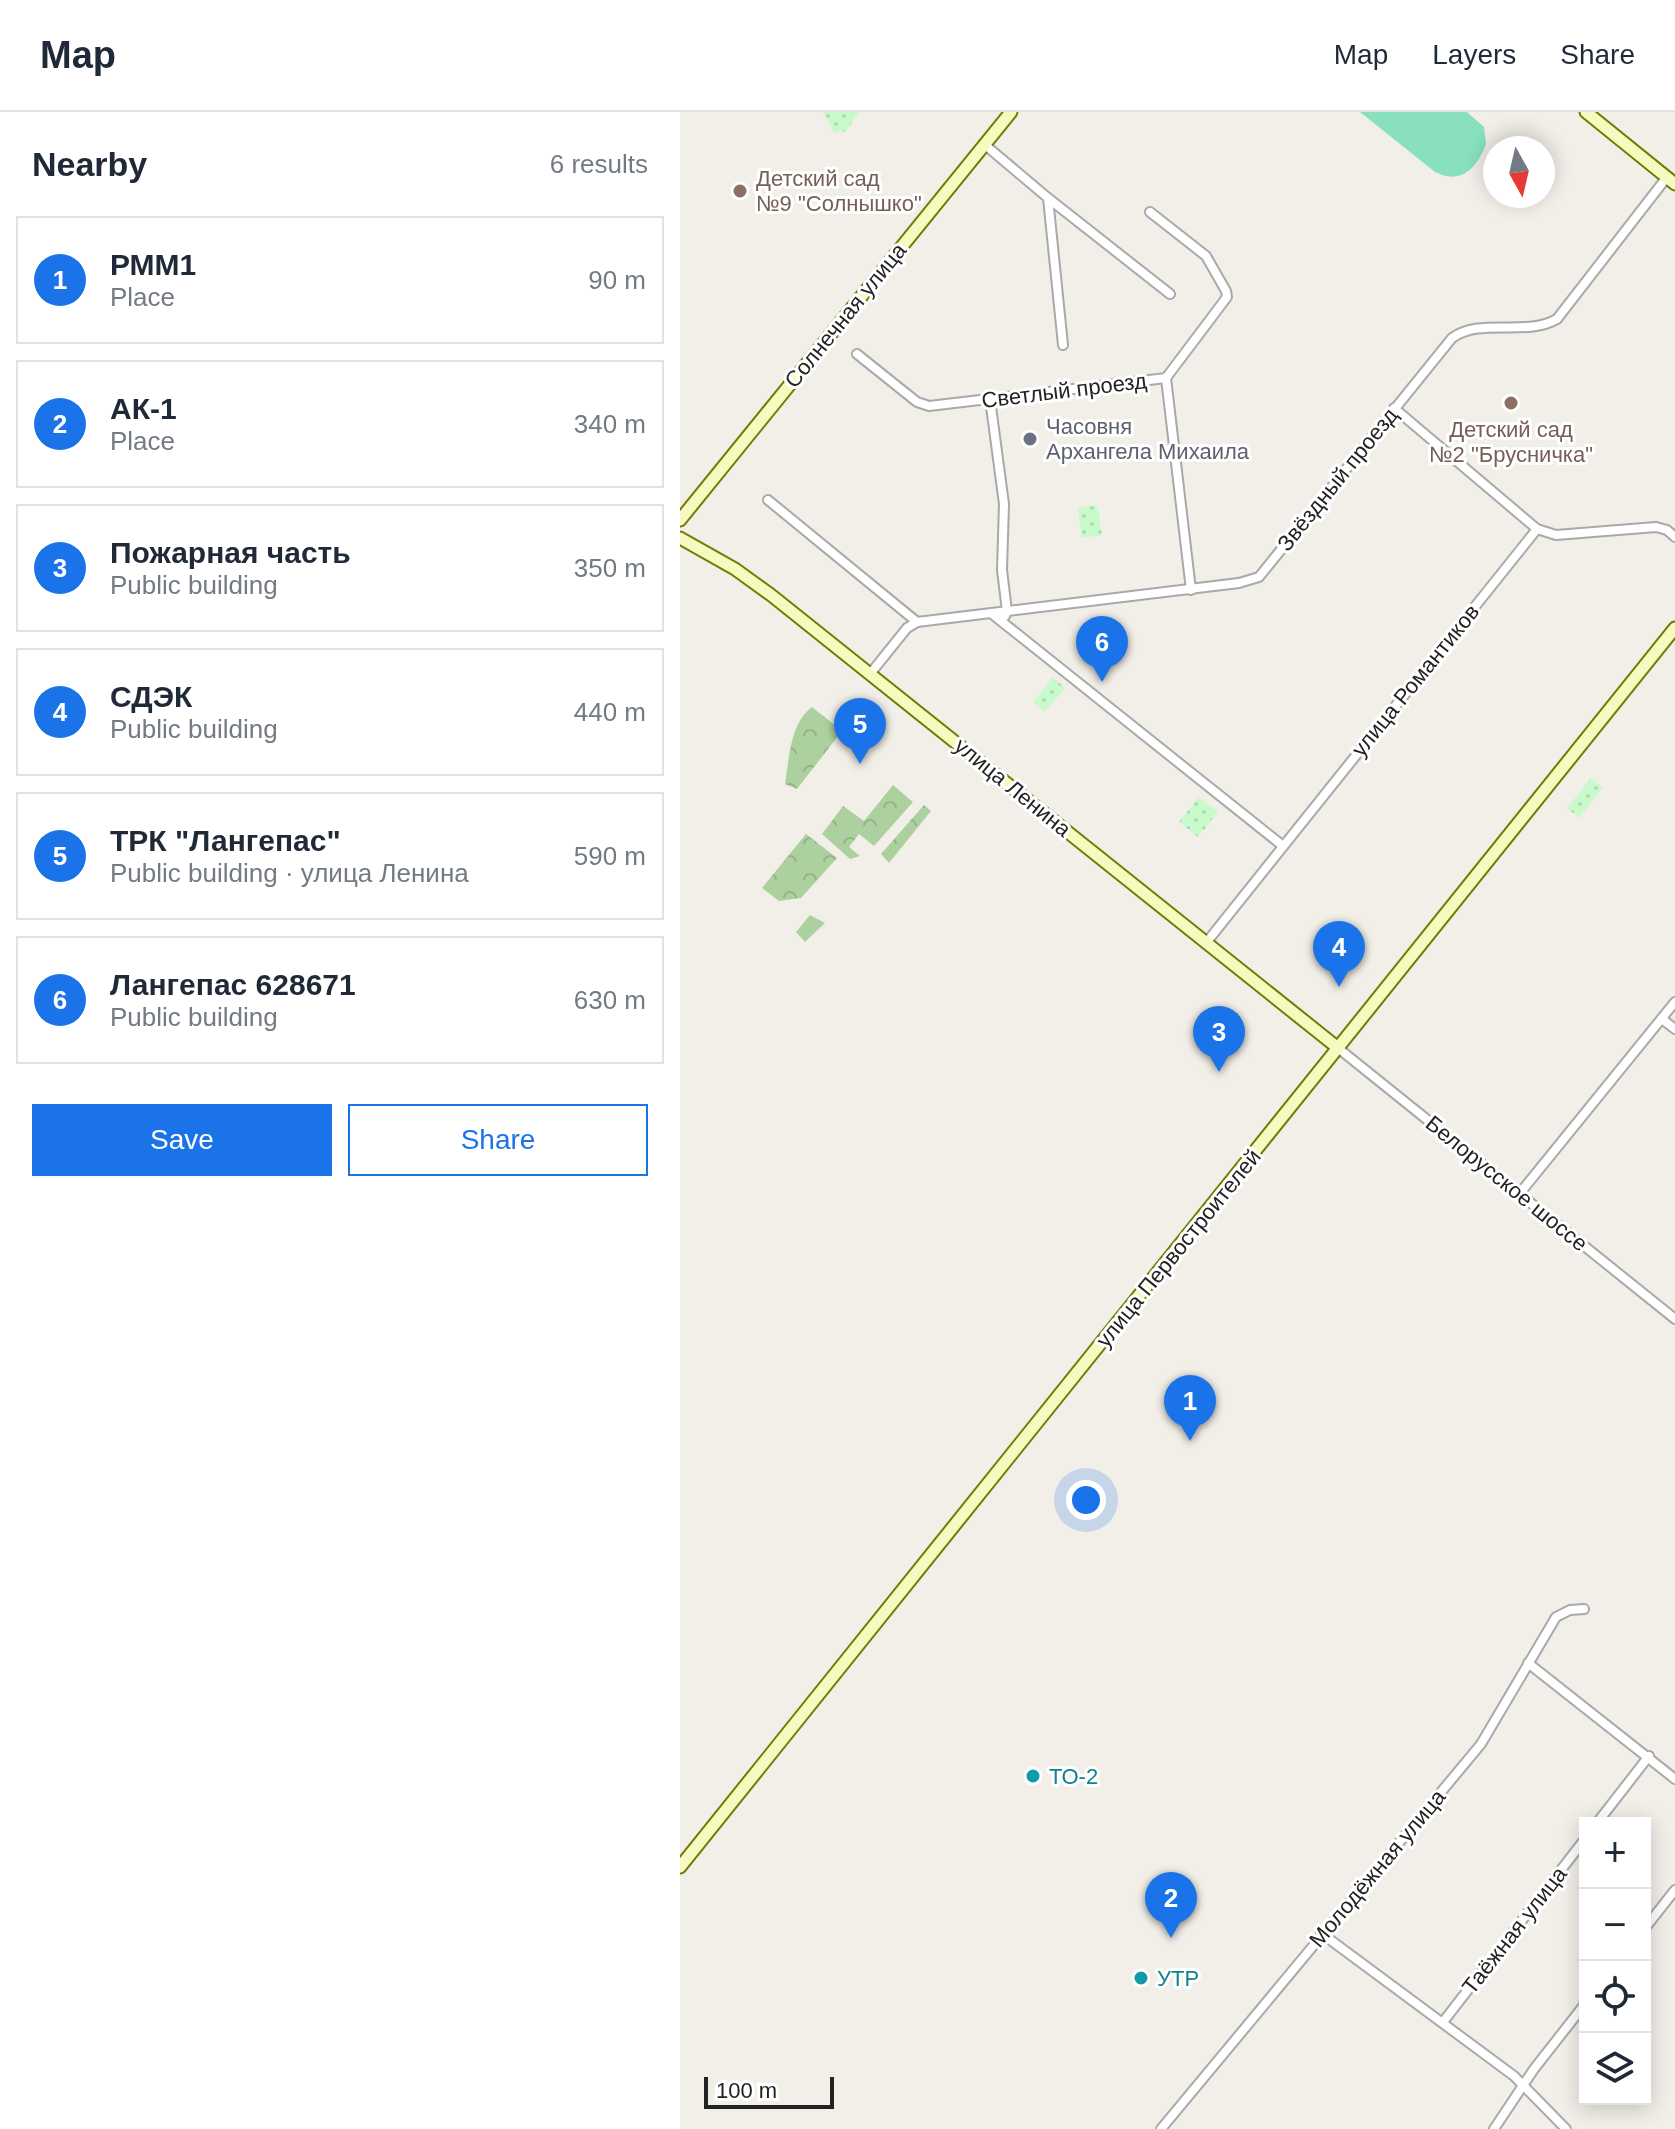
<!DOCTYPE html>
<html lang="en">
<head>
<meta charset="utf-8">
<style>
	:root { --surface:#fff; --page:#f6f6f7; --text:#1f2937; --muted:#747a83; --line:#e0e1e3; --accent:#1a73e8 }
	body { margin:0; font-family:Arial,sans-serif; background:var(--page); color:var(--text) }
	.controls { position:absolute; right:24px; bottom:24px; display:grid; overflow:hidden; border-radius:0px; box-shadow:0 4px 20px #0003 }
	.controls button { width:72px; height:72px; display:grid; place-items:center; padding:0; border:0; border-bottom:2px solid var(--line); background:var(--surface); color:var(--text); font:40px sans-serif }
	.compass { position:absolute; left:803px; top:24px; width:72px; height:72px; border-radius:50%; background:var(--surface); box-shadow:0 4px 20px #0003; rotate:172deg }
	.scale { position:absolute; left:24px; bottom:20px; width:130px; box-sizing:border-box; padding-left:8px; border:4px solid #222; border-top:0; font-size:22px; line-height:28px; white-space:nowrap; color:#222; -webkit-text-stroke:6px #fff; paint-order:stroke }
	.you { position:absolute; left:406px; top:1388px; width:28px; height:28px; margin:-20px; border:6px solid #fff; border-radius:50%; background:#1a73e8; box-shadow:0 0 0 12px #1a73e833 }
	.badge { display:grid; place-items:center; width:52px; height:52px; border-radius:50%; background:var(--accent); color:#fff; font-size:26px; font-weight:700 }
	.pin { position:absolute; translate:-50% -66px; filter:drop-shadow(0 2px 4px #0008) }
	.pin::after { content:''; position:absolute; top:42px; width:28px; height:24px; background:inherit; clip-path:polygon(0 0,100% 0,50% 100%) }
	.list { margin:0; padding:0; list-style:none }
	h2 { display:flex; justify-content:space-between; align-items:center; height:104px; margin:0; padding:0 32px; font-size:34px }
	h2 small { font-size:26px; font-weight:400; color:var(--muted) }
	.list li { display:grid; grid-template-columns:52px 1fr auto; gap:24px; align-items:center; box-sizing:border-box; height:128px; margin:0 16px 16px; padding:0 16px; border:2px solid var(--line); border-radius:0px }
	.list b { display:block; font-size:30px; white-space:nowrap }
	.list p { margin:0; font-size:26px; white-space:nowrap; color:var(--muted) }
	.list em { font-size:26px; font-style:normal; color:var(--muted) }
	.actions { display:flex; gap:16px; padding:24px 32px }
	.actions a { flex:1; padding:18px 0; border:2px solid var(--accent); border-radius:0px; text-align:center; font-size:28px; color:var(--accent) }
	.actions .main { background:var(--accent); color:#fff }
	.icon { flex:none; width:44px; height:44px; fill:none; stroke:currentColor; stroke-width:2; stroke-linecap:round; stroke-linejoin:round }
	.map { position:relative; flex:none; width:995px; height:2017px; overflow:hidden }
	header { display:flex; align-items:center; gap:48px; box-sizing:border-box; height:112px; padding:0 40px; background:var(--surface); border-bottom:2px solid var(--line) }
	header strong { font-size:38px }
	nav { display:flex; gap:44px; margin-inline-start:auto; font-size:28px }
	main { display:flex }
	aside { flex:1; background:var(--surface) }
	.map>svg:first-child { display:block }
</style>
</head>
<body>
<header>
<strong>Map</strong>
<nav><a>Map</a><a>Layers</a><a>Share</a></nav>
</header>
<main>
<aside>
<h2>Nearby<small>6 results</small></h2>
<ul class="list">
<li><span class="badge">1</span><div><b>РММ1</b><p>Place</p></div><em>90 m</em></li>
<li><span class="badge">2</span><div><b>АК-1</b><p>Place</p></div><em>340 m</em></li>
<li><span class="badge">3</span><div><b>Пожарная часть</b><p>Public building</p></div><em>350 m</em></li>
<li><span class="badge">4</span><div><b>СДЭК</b><p>Public building</p></div><em>440 m</em></li>
<li><span class="badge">5</span><div><b>ТРК &quot;Лангепас&quot;</b><p>Public building · улица Ленина</p></div><em>590 m</em></li>
<li><span class="badge">6</span><div><b>Лангепас 628671</b><p>Public building</p></div><em>630 m</em></li>
</ul>
<div class="actions"><a class="main">Save</a><a>Share</a></div>
</aside>
<div class="map">
<svg width="995" height="2017" viewBox="0 0 995 2017">
	<defs>
		<pattern id="forest-crowns" width="20" height="18" patternUnits="userSpaceOnUse" patternTransform="scale(2)"><rect width="20" height="18" fill="#add19e"/><path d="M2 6a3 3 0 1 1 6 0M12 15a3 3 0 1 1 6 0" fill="none" stroke="#95b388"/></pattern>
		<pattern id="park-dots" width="8" height="8" patternUnits="userSpaceOnUse" patternTransform="scale(2)"><rect width="8" height="8" fill="#c8facc"/><path d="M2 2h.1M6 6h.1" fill="none" stroke="#acd6af" stroke-width="1.8" stroke-linecap="round"/></pattern>
	</defs>
	<rect width="100%" height="100%" fill="#f2efe9"/>
	<g fill="url(#forest-crowns)">
		<path d="M132,595l30,24 -45,58 -12,-5c4,-24 5,-61 27,-77z"/>
		<polygon points="213,673 233,690 194,734 179,722 169,735 180,744 170,747 142,722 163,694 184,709"/>
		<polygon points="244,693 251,699 209,751 201,742"/>
		<polygon points="126,722 157,746 121,786 99,789 82,776"/>
		<polygon points="130,803 145,811 125,830 116,820"/>
	</g>
	<g fill="url(#park-dots)">
		<polygon points="143,0 179,0 166,19 154,21"/>
		<polygon points="417,393 422,423 402,426 398,396"/>
		<polygon points="373,565 385,576 365,600 353,590"/>
		<polygon points="911,666 923,676 899,706 887,696"/>
		<polygon points="519,685 538,700 518,725 499,710"/>
	</g>
	<path fill="#88e0be" d="M680,0h107l17,15 2,17c-9,25 -26,41 -51,28z"/>
	<g fill="none" stroke-linecap="round" stroke-linejoin="round">
		<defs>
			<g id="street">
				<polyline points="304,32 368,86 383,233"/>
				<polyline points="368,86 490,182"/>
				<polyline points="177,242 237,290 249,294 486,266 547,185 546,179 526,144 470,100"/>
				<polyline points="486,266 511,478"/>
				<polyline points="310,287 324,392 322,458 327,499 325,504"/>
				<polyline points="714,296 857,417"/>
				<polyline points="88,388 237,510"/>
				<polyline points="311,501 603,734"/>
				<path d="M190,562l37,-46 10,-6 322,-39 20,-6 193,-239c29,-21 74,-1 105,-19l110,-142"/>
				<polyline points="526,831 857,417 876,423 976,415 987,418 995,425"/>
				<polyline points="982,907 995,917"/>
				<polyline points="658,936 995,1207"/>
				<polyline points="840,1081 995,890"/>
				<polyline points="848,1551 995,1667"/>
				<polyline points="917,1711 969,1644"/>
				<polyline points="965,1816 995,1778"/>
				<polyline points="641,1821 834,1964 886,2017"/>
				<polyline points="763,1910 905,1727"/>
				<polyline points="481,2017 801,1632 876,1505 890,1498 904,1497"/>
				<polyline points="814,2017 854,1957 905,1892"/>
			</g>
			<g id="secondary">
				<polyline points="906,0 995,72"/>
				<polyline points="0,408 331,0"/>
				<polyline points="0,426 55,457 91,483 658,936"/>
				<polyline points="0,1755 995,516"/>
			</g>
		</defs>
		<use href="#street" stroke="#a9a9a9" stroke-width="12"/>
		<use href="#secondary" stroke="#707d05" stroke-width="15"/>
		<use href="#street" stroke="#fff" stroke-width="8"/>
		<use href="#secondary" stroke="#f7fabf" stroke-width="11"/>
	</g>
	<g fill="#8d6e63" stroke="#fff" stroke-width="3">
		<circle cx="60" cy="79" r="8"/>
		<circle cx="831" cy="291" r="8"/>
	</g>
	<circle fill="#6b7280" stroke="#fff" stroke-width="3" cx="350" cy="327" r="8"/>
	<g fill="#0f9aa8" stroke="#fff" stroke-width="3">
		<circle cx="353" cy="1664" r="8"/>
		<circle cx="461" cy="1866" r="8"/>
	</g>
	<g text-anchor="middle" stroke-width="6" stroke-linejoin="round" paint-order="stroke">
		<g font-size="22" fill="#785e54" stroke="#fff" text-anchor="start">
			<text x="76" y="74">Детский сад<tspan x="76" dy="25">№9 "Солнышко"</tspan></text>
			<text x="831" y="325" text-anchor="middle">Детский сад<tspan x="831" dy="25">№2 "Брусничка"</tspan></text>
		</g>
		<g font-size="22" fill="#222" stroke="#fff">
			<text transform="translate(165 203) rotate(-51)" y="8">Солнечная улица</text>
			<text transform="translate(384 278) rotate(-7)" y="8">Светлый проезд</text>
			<text transform="translate(657 367) rotate(-51)" y="8">Звёздный проезд</text>
			<text transform="translate(735 568) rotate(-51)" y="8">улица Романтиков</text>
			<text transform="translate(333 675) rotate(39)" y="8">улица Ленина</text>
			<text transform="translate(827 1071) rotate(39)" y="8">Белорусское шоссе</text>
			<text transform="translate(498 1136) rotate(-51)" y="8">улица Первостроителей</text>
			<text transform="translate(697 1756) rotate(-50)" y="8">Молодёжная улица</text>
			<text transform="translate(834 1818) rotate(-52)" y="8">Таёжная улица</text>
		</g>
		<g font-size="22" fill="#5b616d" stroke="#fff" text-anchor="start">
			<text x="366" y="322">Часовня<tspan x="366" dy="25">Архангела Михаила</tspan></text>
		</g>
		<g font-size="22" fill="#0d838f" stroke="#fff" text-anchor="start">
			<text x="369" y="1672">ТО-2</text>
			<text x="477" y="1874">УТР</text>
		</g>
	</g>
</svg>
<div class="controls">
<button>+</button>
<button>−</button>
<button><svg class="icon" aria-label="locate" viewBox="0 0 24 24"><circle cx="12" cy="12" r="6"/><path d="M12 2v4M12 18v4M2 12h4M18 12h4"/></svg></button>
<button><svg class="icon" aria-label="layers" viewBox="0 0 24 24"><path d="M12 4l9 5-9 5-9-5zM3 14l9 5 9-5"/></svg></button>
</div>
<svg class="compass" viewBox="-18 -18 36 36"><path d="M0-13l5 13h-10z" fill="#e53935"/><path d="M0 13l5-13h-10z" fill="#747a83"/></svg>
<div class="scale">100 m</div>
<div class="you"></div>
<div class="pin badge" style="left:510px;top:1329px">1</div>
<div class="pin badge" style="left:491px;top:1826px">2</div>
<div class="pin badge" style="left:539px;top:960px">3</div>
<div class="pin badge" style="left:659px;top:875px">4</div>
<div class="pin badge" style="left:180px;top:652px">5</div>
<div class="pin badge" style="left:422px;top:570px">6</div>
</div>
</main>
</body>
</html>
